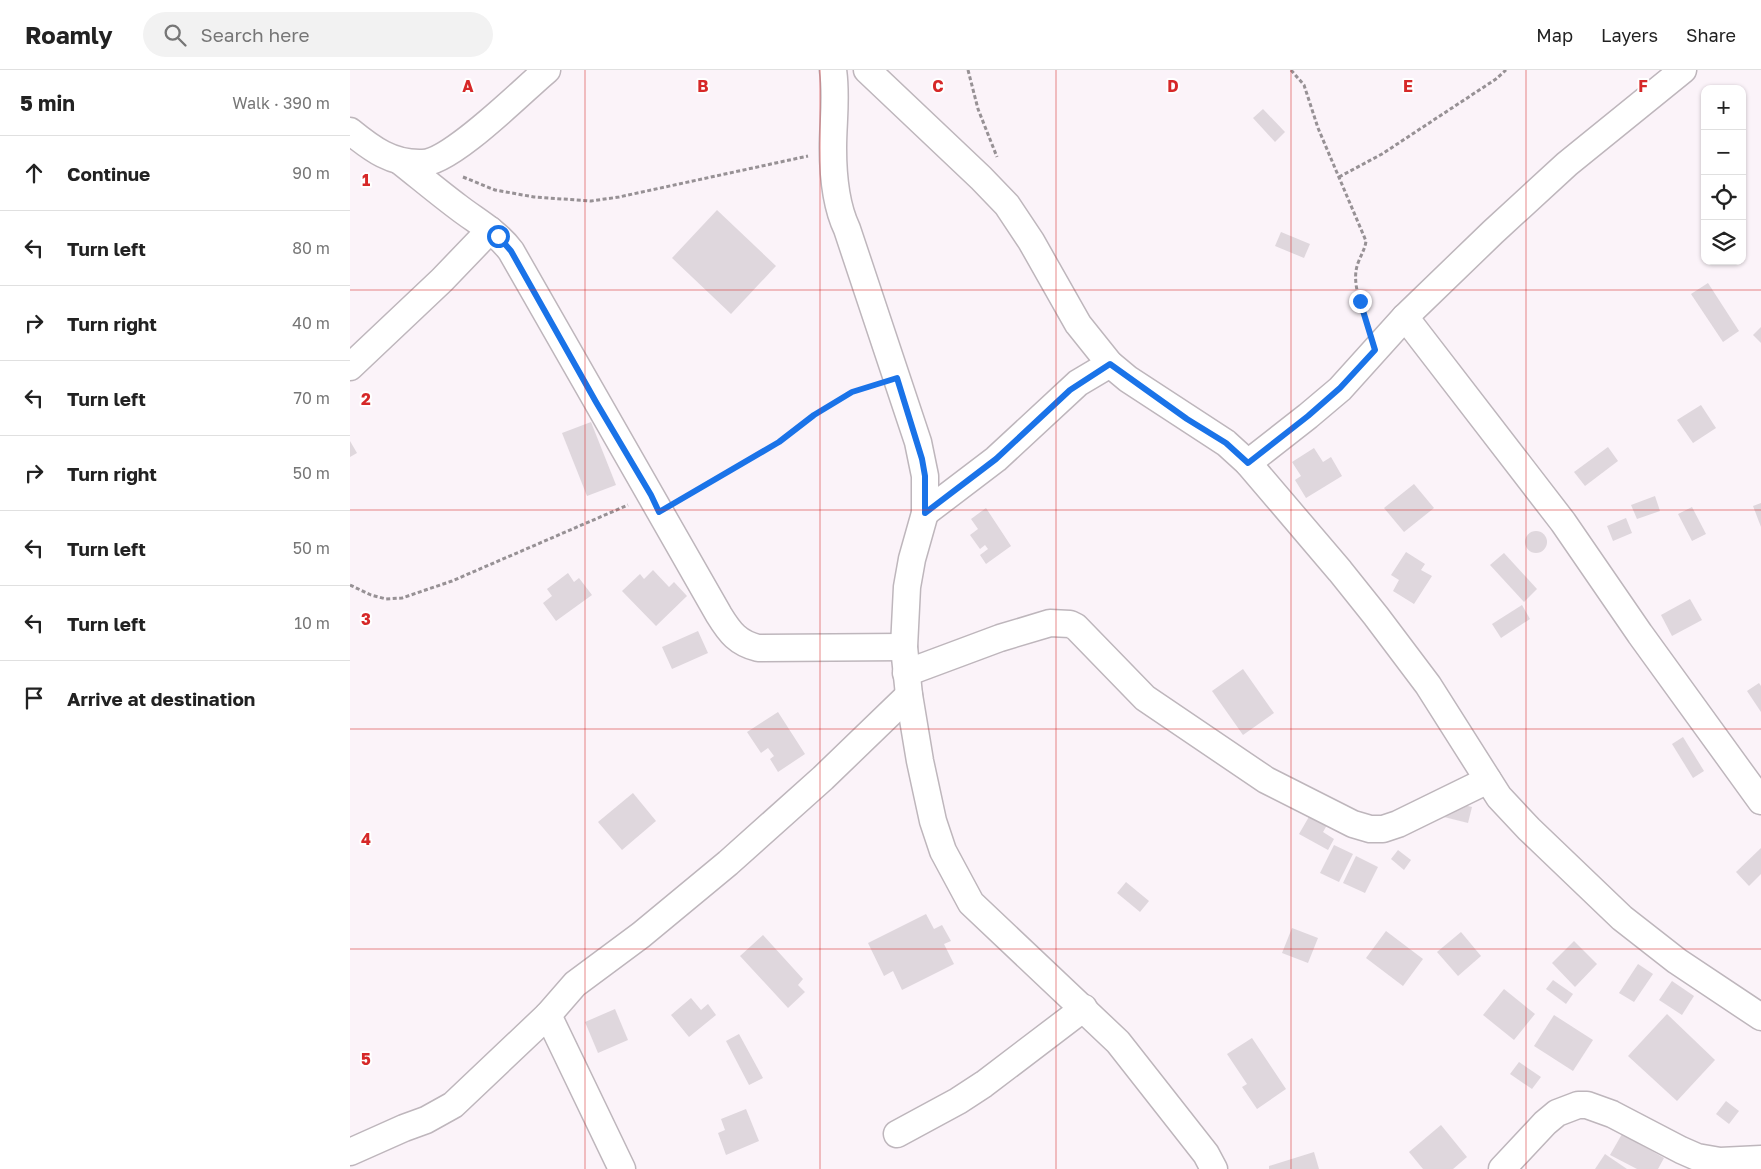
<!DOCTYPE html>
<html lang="en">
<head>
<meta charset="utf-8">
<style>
	:root { --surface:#fff; --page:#f2f2f2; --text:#222; --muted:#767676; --line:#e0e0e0 }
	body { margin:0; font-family:"Golos Text",sans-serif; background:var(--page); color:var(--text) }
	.controls { position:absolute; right:15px; top:15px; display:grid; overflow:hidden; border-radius:10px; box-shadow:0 1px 4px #0004 }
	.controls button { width:45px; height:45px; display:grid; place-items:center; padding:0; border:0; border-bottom:1px solid var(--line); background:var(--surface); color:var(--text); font:25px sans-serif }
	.stop { position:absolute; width:15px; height:15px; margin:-11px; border:4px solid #1a73e8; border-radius:50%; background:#fff }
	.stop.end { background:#1a73e8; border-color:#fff; box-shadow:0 1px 5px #0008 }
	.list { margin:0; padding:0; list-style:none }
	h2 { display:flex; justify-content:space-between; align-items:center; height:65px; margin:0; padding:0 20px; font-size:21px }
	h2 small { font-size:16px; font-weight:400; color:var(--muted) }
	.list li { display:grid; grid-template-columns:32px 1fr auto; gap:15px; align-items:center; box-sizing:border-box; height:75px; padding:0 20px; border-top:1px solid var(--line) }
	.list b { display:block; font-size:19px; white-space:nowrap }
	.list em { font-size:16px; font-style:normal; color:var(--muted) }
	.icon { flex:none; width:28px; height:28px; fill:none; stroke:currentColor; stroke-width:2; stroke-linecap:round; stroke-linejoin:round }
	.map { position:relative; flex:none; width:1411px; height:1099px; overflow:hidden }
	header { display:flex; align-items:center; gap:30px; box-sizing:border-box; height:70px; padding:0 25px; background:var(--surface); border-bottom:1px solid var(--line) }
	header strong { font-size:24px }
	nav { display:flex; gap:28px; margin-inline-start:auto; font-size:18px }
	.search { width:350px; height:45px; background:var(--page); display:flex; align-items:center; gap:12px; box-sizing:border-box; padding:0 18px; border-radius:28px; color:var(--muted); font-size:19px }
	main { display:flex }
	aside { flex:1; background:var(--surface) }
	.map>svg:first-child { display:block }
</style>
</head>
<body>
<header>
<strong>Roamly</strong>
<div class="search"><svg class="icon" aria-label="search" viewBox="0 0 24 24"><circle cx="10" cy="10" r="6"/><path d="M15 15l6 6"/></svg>Search here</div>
<nav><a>Map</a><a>Layers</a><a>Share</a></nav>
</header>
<main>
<aside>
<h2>5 min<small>Walk · 390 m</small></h2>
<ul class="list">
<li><svg class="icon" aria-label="ahead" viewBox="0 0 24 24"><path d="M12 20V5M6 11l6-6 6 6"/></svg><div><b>Continue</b></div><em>90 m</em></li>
<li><svg class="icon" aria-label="left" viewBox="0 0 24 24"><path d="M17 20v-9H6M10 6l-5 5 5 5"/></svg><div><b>Turn left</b></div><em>80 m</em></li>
<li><svg class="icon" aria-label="right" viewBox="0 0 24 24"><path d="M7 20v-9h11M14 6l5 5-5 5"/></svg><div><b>Turn right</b></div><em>40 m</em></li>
<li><svg class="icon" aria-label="left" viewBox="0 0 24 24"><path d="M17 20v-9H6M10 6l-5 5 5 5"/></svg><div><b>Turn left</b></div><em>70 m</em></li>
<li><svg class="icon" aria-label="right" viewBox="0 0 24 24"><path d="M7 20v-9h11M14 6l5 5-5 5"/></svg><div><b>Turn right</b></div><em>50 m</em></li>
<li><svg class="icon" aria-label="left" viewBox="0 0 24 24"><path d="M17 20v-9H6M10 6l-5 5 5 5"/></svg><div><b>Turn left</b></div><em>50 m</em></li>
<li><svg class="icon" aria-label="left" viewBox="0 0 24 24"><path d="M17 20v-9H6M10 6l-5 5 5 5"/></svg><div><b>Turn left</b></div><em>10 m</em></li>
<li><svg class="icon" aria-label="arrive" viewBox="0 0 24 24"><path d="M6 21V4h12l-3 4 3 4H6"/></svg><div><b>Arrive at destination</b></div></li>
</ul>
</aside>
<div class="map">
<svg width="1411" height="1099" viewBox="0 0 1411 1099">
	<rect width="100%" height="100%" fill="#fbf3f9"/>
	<g fill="#dfd7dd">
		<polygon points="913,39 935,62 925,72 903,48"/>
		<polygon points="367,140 426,196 381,244 322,188"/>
		<polygon points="931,162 960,174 954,188 925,176"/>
		<polygon points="1358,213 1389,261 1373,272 1341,224"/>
		<polygon points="1411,257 1411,273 1403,265"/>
		<polygon points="1351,335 1366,358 1343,373 1327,350"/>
		<polygon points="241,352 266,415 237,426 212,363"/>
		<polygon points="0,371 7,383 0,387"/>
		<polygon points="1258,377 1268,391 1235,416 1224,402"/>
		<polygon points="964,378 973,392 981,387 992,406 956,428 945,410 951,406 942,392"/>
		<polygon points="1064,414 1084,438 1054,462 1034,438"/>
		<polygon points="1305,426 1310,441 1287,449 1281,435"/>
		<polygon points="1411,433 1411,457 1403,436"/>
		<polygon points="1342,437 1356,464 1342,471 1328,444"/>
		<polygon points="636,438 661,476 636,494 630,485 638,479 635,475 630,479 620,465 628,459 621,449"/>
		<polygon points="1276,448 1282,463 1263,471 1257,456"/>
		<circle cx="1186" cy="472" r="11"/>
		<polygon points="1056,482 1075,494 1071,500 1082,506 1064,534 1043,521 1049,510 1041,505"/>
		<polygon points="1154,483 1187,519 1174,532 1140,495"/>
		<polygon points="303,500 319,517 324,512 337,526 306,556 272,521 290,504 294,509"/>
		<polygon points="218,503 224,512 229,508 242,525 206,551 193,533 202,526 197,519"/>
		<polygon points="1340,529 1352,550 1322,566 1311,545"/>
		<polygon points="1172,535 1180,549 1151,568 1142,554"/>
		<polygon points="348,561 358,583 322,599 312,577"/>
		<polygon points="893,599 924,643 893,665 862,621"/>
		<polygon points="1409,613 1411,616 1411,642 1397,621"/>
		<polygon points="428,642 455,684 428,702 420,689 424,686 418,678 411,683 397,662"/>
		<polygon points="1333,667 1354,701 1343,708 1322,674"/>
		<polygon points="283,723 306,751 272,780 248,752"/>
		<polygon points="1098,731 1122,737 1118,753 1094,747"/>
		<polygon points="960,745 977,755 973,762 984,769 978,780 949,764"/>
		<polygon points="984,775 1003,784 989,812 970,803"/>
		<polygon points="1411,778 1411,804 1399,816 1386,802"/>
		<polygon points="1048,780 1061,790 1054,800 1041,789"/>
		<polygon points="1006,786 1028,797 1015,823 993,813"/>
		<polygon points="776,812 799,831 790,842 767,823"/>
		<polygon points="576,844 584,859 592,855 601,871 594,874 604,894 552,920 543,901 534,906 518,873"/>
		<polygon points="942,858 968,868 958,893 932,883"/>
		<polygon points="1036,861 1073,889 1053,916 1016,888"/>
		<polygon points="1111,862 1131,886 1108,906 1087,882"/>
		<polygon points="413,865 453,909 448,915 455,922 438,938 390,886"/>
		<polygon points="1224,871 1247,894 1225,917 1202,893"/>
		<polygon points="1288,894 1303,904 1284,932 1269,923"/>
		<polygon points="1203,910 1223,924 1216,934 1196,919"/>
		<polygon points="1322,911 1344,926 1332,945 1309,930"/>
		<polygon points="1154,919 1185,944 1164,970 1133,945"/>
		<polygon points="341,928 351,940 358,934 366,945 339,967 321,945"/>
		<polygon points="265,939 278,970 248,983 235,952"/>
		<polygon points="1317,944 1365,990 1327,1031 1278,986"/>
		<polygon points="1204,945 1243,970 1223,1001 1184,976"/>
		<polygon points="389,964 413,1008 399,1015 376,971"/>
		<polygon points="902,968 936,1019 907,1039 892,1017 897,1014 877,984"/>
		<polygon points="1169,992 1191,1007 1182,1019 1160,1004"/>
		<polygon points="1376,1031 1389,1041 1379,1054 1366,1044"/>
		<polygon points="396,1039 409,1071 376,1085 368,1063 375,1060 371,1049"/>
		<polygon points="1091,1055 1117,1087 1103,1099 1073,1099 1059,1082"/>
		<polygon points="1272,1064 1314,1088 1308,1099 1287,1099 1260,1085"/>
		<polygon points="964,1082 969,1099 919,1099 919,1096"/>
		<polygon points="1255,1084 1277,1099 1245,1099"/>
	</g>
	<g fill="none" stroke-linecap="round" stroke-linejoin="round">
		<defs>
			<g id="street">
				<path d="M483,0c4,26 0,52 0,78 0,26 3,58 14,81l71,213 7,34v37l-13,46 -5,28 -3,60 5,48 11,66 13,60 10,30 28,52 147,139 88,112 8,15"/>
				<polyline points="517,0 631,108 657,135 681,171 728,254 760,294 778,309 876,373 898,393 990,501 1026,546 1078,615 1149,727 1179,759 1272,848 1327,891 1411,947"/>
				<path d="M0,61c22,18 42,33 72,32 29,0 101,-73 125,-93"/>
				<path d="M50,91c19,15 38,31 58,46 18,14 39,25 53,44l208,364c11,18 19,28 39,33l146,-1"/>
				<polyline points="1055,247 1213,452 1290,564 1411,731"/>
				<polyline points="0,297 92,210 140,160"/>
				<polyline points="898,393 958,346 990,319 1055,247 1143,162 1217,94 1333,0"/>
				<polyline points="575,443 646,389 728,313 760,294"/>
				<polyline points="556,603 650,568 700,553 720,554 726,557 795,628 916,710 1003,754 1020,759 1033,759 1048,754 1138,710"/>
				<polyline points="198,945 272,1099"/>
				<polyline points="547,1064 608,1031 634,1014 734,938"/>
				<polyline points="0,1082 54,1058 76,1050 103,1035 198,945 225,914 291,865 378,793 473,708 559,625"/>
				<polyline points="1152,1099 1195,1053 1207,1043 1228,1035 1237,1035 1262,1044 1331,1080 1347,1087 1370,1091 1411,1089"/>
			</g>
		</defs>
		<use href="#street" stroke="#beb6bc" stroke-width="29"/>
		<g stroke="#979195" stroke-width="3" stroke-dasharray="4 2.5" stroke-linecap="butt">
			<polyline points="618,0 628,39 647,87"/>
			<path d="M941,0l13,15 14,43 48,113c-1,8 -5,14 -8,22 -7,19 3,40 8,58"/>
			<polyline points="113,107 145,120 184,127 241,131 269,127 458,86"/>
			<polyline points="989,107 1032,84 1146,9 1156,0"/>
			<polyline points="331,429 429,372 463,345 501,322 523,316"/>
			<polyline points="0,515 21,525 36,529 52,528 102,511 278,435"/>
		</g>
		<use href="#street" stroke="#fff" stroke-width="26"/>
	</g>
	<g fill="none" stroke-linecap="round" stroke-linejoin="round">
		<polyline stroke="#1a73e8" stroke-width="6" points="148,166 161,181 246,332 301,425 309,442 429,372 464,345 502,322 547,308 572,389 575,406 575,443 646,389 720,320 760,294 837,349 876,373 898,393 958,346 990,318 1025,280 1010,231"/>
	</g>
	<path fill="none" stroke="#d62828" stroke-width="1" stroke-opacity="0.55" d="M235,0v1099M470,0v1099M706,0v1099M941,0v1099M1176,0v1099M0,220h1411M0,440h1411M0,659h1411M0,879h1411"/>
	<g font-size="16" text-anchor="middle" font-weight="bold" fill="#d62828" stroke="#fff" stroke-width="4" stroke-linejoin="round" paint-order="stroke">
		<text x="118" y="22">A</text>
		<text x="353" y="22">B</text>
		<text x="588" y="22">C</text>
		<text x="823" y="22">D</text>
		<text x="1058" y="22">E</text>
		<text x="1293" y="22">F</text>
		<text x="16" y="116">1</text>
		<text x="16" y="335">2</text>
		<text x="16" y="555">3</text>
		<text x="16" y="775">4</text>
		<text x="16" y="995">5</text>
	</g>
</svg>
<div class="controls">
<button>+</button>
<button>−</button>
<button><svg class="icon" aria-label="locate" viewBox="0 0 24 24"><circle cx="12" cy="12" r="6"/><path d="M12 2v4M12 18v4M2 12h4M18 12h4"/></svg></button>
<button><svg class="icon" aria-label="layers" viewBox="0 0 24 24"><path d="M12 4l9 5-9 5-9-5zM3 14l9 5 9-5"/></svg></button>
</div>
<div class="stop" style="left:148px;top:166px"></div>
<div class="stop end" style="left:1010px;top:231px"></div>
</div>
</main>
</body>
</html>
